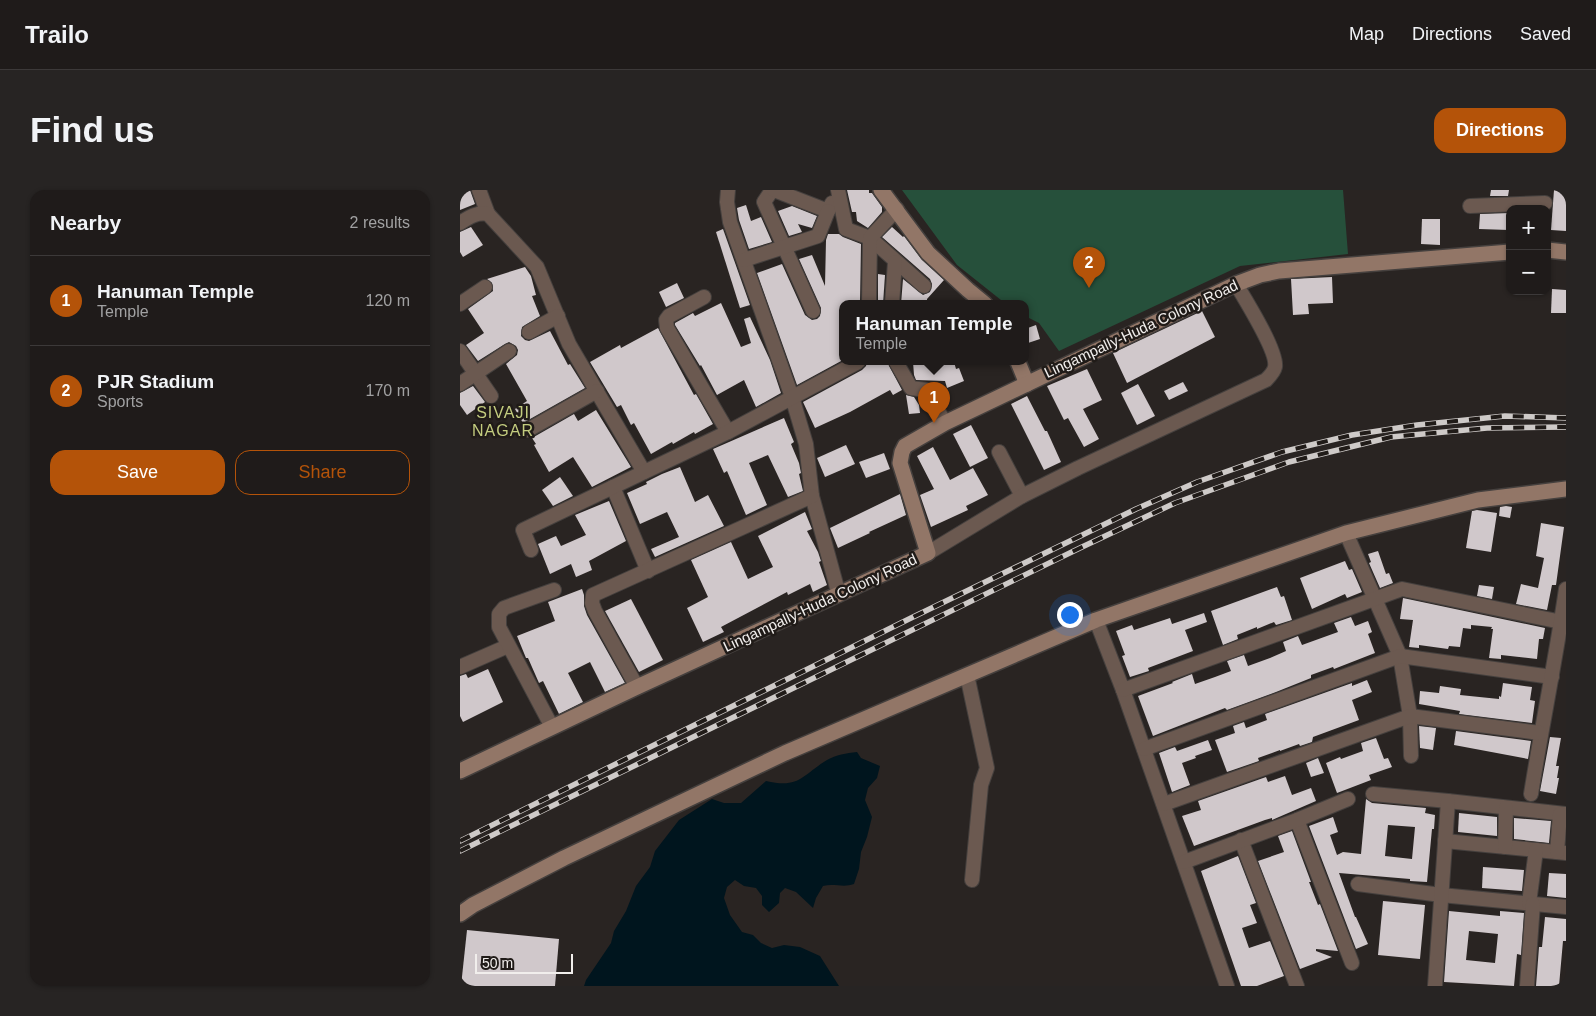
<!DOCTYPE html>
<html lang="en">
<head>
<meta charset="utf-8">
<style>
	:root { --surface:#1f1b1a; --page:#272423; --text:#f1f3f6; --muted:#a1a1a2; --line:#3c3939; --accent:#b45309 }
	body { margin:0; font-family:Helvetica,sans-serif; background:var(--page); color:var(--text) }
	.controls { position:absolute; right:15px; top:15px; display:grid; overflow:hidden; border-radius:10px; box-shadow:0 1px 4px #0004 }
	.controls button { width:45px; height:45px; display:grid; place-items:center; padding:0; border:0; border-bottom:1px solid var(--line); background:var(--surface); color:var(--text); font:25px sans-serif }
	.scale { position:absolute; left:15px; bottom:12px; width:98px; box-sizing:border-box; padding-left:5px; border:2px solid #f1eeec; border-top:0; font-size:14px; line-height:18px; white-space:nowrap; color:#f1eeec; -webkit-text-stroke:4px #201b18; paint-order:stroke }
	.you { position:absolute; left:609px; top:424px; width:18px; height:18px; margin:-12px; border:4px solid #fff; border-radius:50%; background:#1a73e8; box-shadow:0 0 0 8px #1a73e833 }
	.badge { display:grid; place-items:center; width:32px; height:32px; border-radius:50%; background:var(--accent); color:#fff; font-size:16px; font-weight:700 }
	.pin { position:absolute; translate:-50% -41px; filter:drop-shadow(0 1px 2px #0008) }
	.pin::after { content:''; position:absolute; top:26px; width:18px; height:15px; background:inherit; clip-path:polygon(0 0,100% 0,50% 100%) }
	.popup { position:absolute; left:379px; top:110px; width:190px; height:65px; box-sizing:border-box; display:grid; place-content:center; border-radius:10px; background:var(--surface); filter:drop-shadow(0 1px 4px #0005); font-size:16px; white-space:nowrap; color:var(--muted) }
	.popup b { font-size:19px; color:var(--text) }
	.popup::after { content:''; position:absolute; left:50%; top:100%; margin-left:-10px; border:10px solid transparent; border-top-color:var(--surface) }
	.list { margin:0; padding:0; list-style:none }
	h2 { display:flex; justify-content:space-between; align-items:center; height:65px; margin:0; padding:0 20px; font-size:21px }
	h2 small { font-size:16px; font-weight:400; color:var(--muted) }
	.list li { display:grid; grid-template-columns:32px 1fr auto; gap:15px; align-items:center; box-sizing:border-box; height:90px; padding:0 20px; border-top:1px solid var(--line) }
	.list b { display:block; font-size:19px; white-space:nowrap }
	.list p { margin:0; font-size:16px; white-space:nowrap; color:var(--muted) }
	.list em { font-size:16px; font-style:normal; color:var(--muted) }
	.actions { display:flex; gap:10px; padding:15px 20px }
	.actions a { flex:1; padding:11px 0; border:1px solid var(--accent); border-radius:15px; text-align:center; font-size:18px; color:var(--accent) }
	.actions .main { background:var(--accent); color:#fff }
	.map { position:relative; flex:none; width:1106px; height:796px; overflow:hidden; border-radius:15px }
	header { display:flex; align-items:center; gap:30px; box-sizing:border-box; height:70px; padding:0 25px; background:var(--surface); border-bottom:1px solid var(--line) }
	header strong { font-size:24px }
	nav { display:flex; gap:28px; margin-inline-start:auto; font-size:18px }
	.intro { display:flex; align-items:center; justify-content:space-between; box-sizing:border-box; height:120px; padding:0 30px }
	h1 { margin:0; font-size:35px }
	.button { padding:12px 22px; border-radius:15px; background:var(--accent); color:#fff; font-size:18px; font-weight:700 }
	main { display:flex; gap:30px; padding:0 30px }
	aside { flex:1; background:var(--surface); border-radius:15px; box-shadow:0 1px 4px #0004 }
	.map>svg:first-child { display:block }
</style>
</head>
<body>
<header>
<strong>Trailo</strong>
<nav><a>Map</a><a>Directions</a><a>Saved</a></nav>
</header>
<div class="intro"><h1>Find us</h1><a class="button">Directions</a></div>
<main>
<aside>
<h2>Nearby<small>2 results</small></h2>
<ul class="list">
<li><span class="badge">1</span><div><b>Hanuman Temple</b><p>Temple</p></div><em>120 m</em></li>
<li><span class="badge">2</span><div><b>PJR Stadium</b><p>Sports</p></div><em>170 m</em></li>
</ul>
<div class="actions"><a class="main">Save</a><a>Share</a></div>
</aside>
<div class="map">
<svg width="1106" height="796" viewBox="0 0 1106 796">
	<rect width="100%" height="100%" fill="#292422"/>
	<polygon fill="#26503b" points="442,0 883,0 888,64 780,76 599,161 579,133 565,126 565,114 546,114 497,75"/>
	<path fill="#00151e" d="M397,562l4,6 19,8 -3,12 -9,10 -3,12 7,17 -5,20 -6,15 -2,17 -5,15c-11,4 -20,-1 -31,2l-7,12 -3,10 -17,-16 -11,-4 -5,5 -1,10 -10,9 -7,-7v-9l-6,-8 -12,-2 -9,-6 -8,7 -3,11 6,17 12,17 11,3 8,8 11,5 12,-3 16,2 20,9 19,30h-255l2,-6 25,-37 3,-12 12,-20 10,-25 14,-19 5,-16 24,-31 33,-21 12,4h17l25,-22c34,8 36,-6 61,-21 9,-5 19,-7 30,-8z"/>
	<g fill="#d0c8cb" fill-rule="evenodd">
		<polygon points="0,0 10,0 15,14 0,20 0,23"/>
		<polygon points="387,0 409,0 409,3 412,3 422,17 422,22 408,38 397,31 396,22 392,22"/>
		<polygon points="1031,0 1049,0 1048,6 1030,6"/>
		<polygon points="1094,0 1106,0 1106,41 1091,40"/>
		<polygon points="286,15 291,31 301,27 312,52 289,59 279,30 277,18"/>
		<polygon points="332,16 357,26 352,38 338,34 342,42 329,46 318,21"/>
		<polygon points="1050,23 1049,40 1019,39 1020,24"/>
		<polygon points="962,29 980,29 980,55 961,54"/>
		<polygon points="11,37 23,55 3,67 0,62 0,42"/>
		<polygon points="432,37 443,47 444,46 462,70 484,90 467,109 467,114 441,114 443,89 463,105 470,102 472,94 470,89 422,47"/>
		<polygon points="263,39 290,115 280,118 256,42"/>
		<polygon points="368,44 379,44 383,47 401,54 400,114 381,114 380,140 382,140 383,170 337,195 297,83 322,74 345,125 352,130 357,129 360,126 361,118 339,69 352,65 365,96 366,50"/>
		<polygon points="65,77 71,86 76,105 72,106 80,126 62,137 61,146 65,150 69,151 90,141 108,175 110,174 125,198 63,233 55,219 67,211 46,174 57,165 58,160 56,156 49,152 45,154 18,171 6,155 24,143 8,119 33,101 32,93 27,89"/>
		<polygon points="418,84 425,85 423,114 418,114"/>
		<polygon points="872,87 873,113 848,114 849,124 833,125 831,89"/>
		<polygon points="217,93 224,108 206,117 199,102"/>
		<polygon points="1092,99 1106,100 1106,123 1091,123"/>
		<polygon points="261,113 281,157 291,153 284,129 290,127 310,170 321,203 296,217 284,190 257,205 241,175 240,176 215,135 215,133 233,123 235,126"/>
		<polygon points="742,121 755,147 667,193 653,163"/>
		<polygon points="576,135 580,149 565,154 565,139"/>
		<polygon points="198,138 234,205 236,204 253,234 235,244 234,242 213,254 212,252 191,264 174,233 171,235 161,215 157,217 130,172 160,155 161,158"/>
		<polygon points="407,172 427,172 442,200 433,205 430,200 390,222 355,238 343,212 402,180 406,176"/>
		<polygon points="453,172 494,172 496,179 499,178 504,191 487,198 485,191 456,190 454,185"/>
		<polygon points="627,179 642,210 623,219 639,249 624,257 608,228 604,230 587,196"/>
		<polygon points="723,192 728,201 709,210 704,201"/>
		<polygon points="678,194 695,226 677,235 661,203"/>
		<polygon points="13,196 25,212 7,225 0,215 0,203"/>
		<polygon points="446,205 454,207 459,215 460,223 449,224"/>
		<polygon points="567,206 585,241 587,241 601,272 584,280 551,214"/>
		<polygon points="136,220 171,277 132,297 113,267 89,282 74,255 76,254 72,248 114,224 118,231"/>
		<polygon points="324,228 334,252 331,254 339,273 341,283 339,284 343,301 328,307 308,265 289,273 307,315 286,325 267,281 264,283 253,259"/>
		<polygon points="511,235 528,268 510,277 493,244"/>
		<polygon points="386,255 395,274 365,287 357,268"/>
		<polygon points="473,257 490,290 513,278 528,305 506,316 508,320 471,337 460,305 474,299 457,266"/>
		<polygon points="424,263 430,279 406,288 399,272"/>
		<polygon points="220,277 235,312 248,305 264,336 195,367 191,359 219,347 207,322 180,334 167,303 187,294 186,292 202,284"/>
		<polygon points="100,287 113,306 93,316 82,300"/>
		<polygon points="440,304 446,325 409,342 410,343 378,358 370,338"/>
		<polygon points="149,311 166,351 129,371 132,380 116,387 111,374 90,384 78,354 96,346 101,356 126,345 115,325"/>
		<polygon points="1046,316 1052,317 1050,328 1039,326 1040,317"/>
		<polygon points="1017,320 1037,323 1031,362 1006,358 1012,321"/>
		<polygon points="345,322 352,339 347,341 358,362 361,371 359,372 367,395 353,402 350,394 328,405 327,402 261,437 264,442 243,452 227,418 248,407 231,370 271,352 288,389 313,377 298,346"/>
		<polygon points="1081,333 1104,337 1096,395 1092,395 1087,420 1056,414 1061,394 1078,398 1084,368 1076,366"/>
		<polygon points="918,361 926,384 929,383 933,393 920,398 909,373 911,372 908,364"/>
		<polygon points="885,371 889,380 892,379 902,402 887,408 885,404 852,419 840,388"/>
		<polygon points="1019,395 1034,397 1032,409 1017,406"/>
		<polygon points="817,397 821,407 824,406 832,430 816,435 814,432 797,439 797,437 777,445 778,449 763,455 751,421"/>
		<polygon points="122,399 124,405 124,416 127,425 165,493 145,502 130,472 108,483 123,512 99,524 83,491 79,493 68,468 66,468 57,446 95,431 88,412"/>
		<polygon points="943,408 1085,438 1083,449 1079,449 1077,469 1041,465 1041,469 1029,468 1033,439 1031,439 1032,437 1011,435 1011,439 1003,438 1000,457 989,456 988,459 959,455 959,458 949,457 953,430 940,429"/>
		<polygon points="171,409 203,470 179,482 145,421"/>
		<polygon points="744,423 747,432 725,440 733,461 688,478 689,481 670,487 662,466 665,465 656,441 672,435 674,440 710,428 712,434"/>
		<polygon points="891,427 895,436 908,431 912,442 908,444 915,463 874,479 873,477 851,485 851,488 816,502 767,520 765,518 693,546 678,506 713,493 712,492 732,484 735,494 755,487 771,481 767,471 784,465 788,476 810,468 826,461 823,452 838,446 842,455 878,442 874,433"/>
		<polygon points="28,479 43,512 3,532 0,526 0,486 6,484 8,488"/>
		<polygon points="907,490 912,502 892,510 899,530 853,547 852,552 840,556 839,554 820,561 820,560 798,568 799,571 767,582 755,550 775,543 773,536 784,532 786,538 807,530 805,524 892,493 892,496"/>
		<polygon points="1043,493 1072,497 1070,510 1075,511 1072,533 999,524 1000,521 959,514 960,501 979,503 980,496 1001,499 1000,505 1039,509 1039,506 1041,507"/>
		<polygon points="959,536 976,538 973,560 960,558"/>
		<polygon points="996,541 1071,551 1068,569 994,555"/>
		<polygon points="1090,547 1101,548 1096,576 1099,576 1097,588 1099,588 1096,604 1080,601"/>
		<polygon points="916,548 924,569 928,568 932,577 909,585 911,590 877,603 866,573 880,567 881,569 903,561 901,553"/>
		<polygon points="748,550 752,560 735,566 736,568 722,573 730,595 712,602 699,563 715,557 717,561"/>
		<polygon points="858,568 864,583 851,587 846,573"/>
		<polygon points="825,586 832,605 851,598 856,611 812,630 812,628 805,630 734,656 722,626 741,620 738,611 806,587 808,592"/>
		<path d="M906,609l6,4 54,5 -1,5 10,2 -1,14h-2l-5,53 -17,-1v-2l-71,-6 16,44h1l12,27 -12,5 -47,-123 24,-9 5,15 -8,3 7,20 6,-3 18,2zM928,635l27,2 -3,32 -27,-3z"/>
		<polygon points="999,623 1037,627 1037,646 998,642"/>
		<polygon points="1054,628 1091,631 1089,653 1054,649"/>
		<polygon points="832,641 851,692 849,692 858,715 860,714 878,761 856,759 856,761 872,767 840,779 798,671 824,662 818,646"/>
		<polygon points="778,666 796,713 790,715 797,733 782,738 789,758 810,751 824,786 797,796 781,796 741,681"/>
		<polygon points="1023,677 1064,680 1062,701 1022,698"/>
		<polygon points="1089,683 1106,684 1106,708 1087,706"/>
		<polygon points="923,711 965,715 960,769 918,765"/>
		<path d="M989,721l51,5v-5l24,2 -3,42 -4,-1 -3,32 -70,-4zM1009,741l29,3 -3,29 -29,-3z"/>
		<polygon points="1085,727 1106,729 1106,751 1103,751 1099,796 1076,796 1079,757 1082,757"/>
		<polygon points="7,740 99,749 95,796 1,796"/>
	</g>
	<g fill="none" stroke-linecap="round" stroke-linejoin="round">
		<defs>
			<g id="street">
				<polyline points="19,0 28,24"/>
				<polyline points="268,0 267,12 270,32 332,207 346,254 352,306 379,405"/>
				<polyline points="312,0 304,12 353,121"/>
				<polyline points="314,0 368,21 372,13"/>
				<polyline points="378,0 386,39 410,48 464,96"/>
				<polyline points="1010,16 1085,13"/>
				<path d="M0,33c9,-6 17,-11 28,-9l49,53 32,77 75,128"/>
				<polyline points="284,70 358,46 368,21"/>
				<polyline points="244,107 209,126 206,130 207,138 268,242"/>
				<polyline points="0,114 25,97"/>
				<polyline points="409,114 410,48 437,19"/>
				<polyline points="432,114 435,72"/>
				<polyline points="69,142 98,126"/>
				<polyline points="0,161 31,206"/>
				<polyline points="436,172 451,198 466,200 485,233"/>
				<polyline points="0,194 49,161"/>
				<polyline points="68,240 137,201"/>
				<polyline points="539,262 562,306"/>
				<polyline points="153,297 188,381"/>
				<polyline points="886,343 940,466 950,526 951,566"/>
				<polyline points="71,360 63,340 268,242 398,172"/>
				<path d="M468,363l94,-57 56,-28 188,-88c3,-3 8,-8 9,-13 3,-15 -30,-68 -39,-83"/>
				<polyline points="636,430 663,500 767,796"/>
				<polyline points="0,477 48,456"/>
				<polyline points="507,485 527,578 521,595 512,690"/>
				<polyline points="177,497 135,421 132,413 133,405 352,306"/>
				<polyline points="663,500 942,399 1106,433"/>
				<polyline points="92,537 39,437 39,424 44,418 94,400"/>
				<polyline points="684,559 940,466 1092,487"/>
				<polyline points="913,604 988,611 1106,624"/>
				<path d="M1071,604c11,-69 25,-136 35,-205"/>
				<polyline points="704,614 950,526 1080,543"/>
				<polyline points="837,630 892,773"/>
				<polyline points="781,650 837,796"/>
				<polyline points="985,651 1106,663"/>
				<polyline points="1045,657 1046,618"/>
				<polyline points="1097,662 1100,624"/>
				<polyline points="724,672 837,630 888,609"/>
				<polyline points="898,694 981,705 1106,717"/>
				<polyline points="1069,713 1076,660"/>
				<polyline points="975,796 988,611"/>
				<polyline points="1067,796 1073,714"/>
			</g>
			<g id="secondary">
				<polyline points="421,0 468,63 508,100 525,114"/>
				<polyline points="1087,60 1106,62"/>
				<polyline points="558,172 567,194"/>
				<polyline points="0,581 177,497 468,363 440,273 442,262 445,256 485,233 776,94 800,85 819,81 1050,62"/>
				<polyline points="0,724 13,715 104,668 325,563 636,430 886,343 1018,310 1106,299"/>
			</g>
		</defs>
		<use href="#street" stroke="#45403e" stroke-width="16"/>
		<use href="#secondary" stroke="#45403e" stroke-width="18"/>
		<use href="#street" stroke="#6b5950" stroke-width="14"/>
		<use href="#secondary" stroke="#927667" stroke-width="15"/>
		<defs>
			<g id="rail">
				<polyline points="0,651 451,428 676,319 737,292 822,262 892,245 957,235 1045,226 1106,228"/>
				<polyline points="0,661 622,357 715,313 829,272 931,247 1027,238 1106,237"/>
			</g>
		</defs>
		<use href="#rail" stroke="#cecac8" stroke-width="5.5"/>
		<use href="#rail" stroke="#201b18" stroke-width="4" stroke-dasharray="11" stroke-linecap="butt"/>
	</g>
	<g text-anchor="middle" stroke-width="5" stroke-linejoin="round" paint-order="stroke">
		<g font-size="15" fill="#f1eeec" stroke="#201b18">
			<text transform="translate(681 139) rotate(-25)" y="5">Lingampally-Huda Colony Road</text>
			<text transform="translate(360 413) rotate(-25)" y="5">Lingampally-Huda Colony Road</text>
		</g>
		<g font-size="16" letter-spacing="1" fill="#c3cc7f" stroke="#201b18">
			<text x="43" y="228">SIVAJI<tspan x="43" dy="18">NAGAR</tspan></text>
		</g>
	</g>
</svg>
<div class="controls">
<button>+</button>
<button>−</button>
</div>
<div class="scale">50 m</div>
<div class="you"></div>
<div class="pin badge" style="left:474px;top:233px">1</div>
<div class="popup"><b>Hanuman Temple</b>Temple</div>
<div class="pin badge" style="left:629px;top:98px">2</div>
</div>
</main>
</body>
</html>
